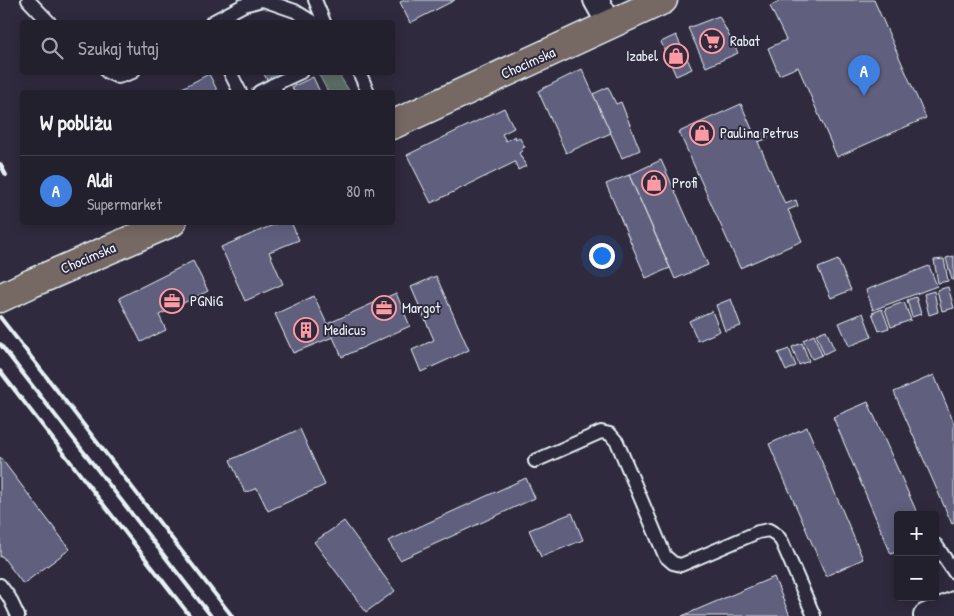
<!DOCTYPE html>
<html lang="pl">
<head>
<meta charset="utf-8">
<style>
	:root { --surface:#23202e; --page:#2f2d3a; --text:#f1f3f6; --muted:#a3a3aa; --line:#403e4a; --accent:#ff9aa2 }
	body { margin:0; font-family:"Patrick Hand",sans-serif; background:var(--page); color:var(--text) }
	.controls { position:absolute; right:15px; bottom:15px; display:grid; overflow:hidden; border-radius:5px; box-shadow:0 2px 12px #0003 }
	.controls button { width:45px; height:45px; display:grid; place-items:center; padding:0; border:0; border-bottom:1px solid var(--line); background:var(--surface); color:var(--text); font:25px sans-serif }
	.you { position:absolute; left:601px; top:255px; width:18px; height:18px; margin:-12px; border:4px solid #fff; border-radius:50%; background:#1a73e8; box-shadow:0 0 0 8px #1a73e833 }
	.badge { display:grid; place-items:center; width:32px; height:32px; border-radius:50%; background:var(--accent); color:#fff; font-size:16px; font-weight:700 }
	.pin { position:absolute; translate:-50% -41px; filter:drop-shadow(0 1px 2px #0008) }
	.pin::after { content:''; position:absolute; top:26px; width:18px; height:15px; background:inherit; clip-path:polygon(0 0,100% 0,50% 100%) }
	.list { margin:0; padding:0; list-style:none }
	h2 { display:flex; justify-content:space-between; align-items:center; height:65px; margin:0; padding:0 20px; font-size:21px }
	h2 small { font-size:16px; font-weight:400; color:var(--muted) }
	.list li { display:grid; grid-template-columns:32px 1fr auto; gap:15px; align-items:center; box-sizing:border-box; height:70px; padding:0 20px; border-top:1px solid var(--line) }
	.list b { display:block; font-size:19px; white-space:nowrap }
	.list p { margin:0; font-size:16px; white-space:nowrap; color:var(--muted) }
	.list em { font-size:16px; font-style:normal; color:var(--muted) }
	.icon { flex:none; width:28px; height:28px; fill:none; stroke:currentColor; stroke-width:2; stroke-linecap:round; stroke-linejoin:round }
	.map { position:relative; flex:none; width:954px; height:616px; overflow:hidden }
	.search { position:absolute; background:var(--surface); box-shadow:0 2px 12px #0003; left:20px; top:20px; width:375px; height:55px; display:flex; align-items:center; gap:12px; box-sizing:border-box; padding:0 18px; border-radius:5px; color:var(--muted); font-size:19px }
	.panel { position:absolute; background:var(--surface); box-shadow:0 2px 12px #0003; left:20px; top:90px; width:375px; height:135px; border-radius:5px }
	.map>svg:first-child { display:block }
</style>
</head>
<body>
<div class="map">
<svg width="954" height="616" viewBox="0 0 954 616">
	<rect width="100%" height="100%" fill="#2f2a3d"/>
	<filter id="ink" filterUnits="userSpaceOnUse"><feTurbulence type="fractalNoise" baseFrequency=".02" numOctaves="2"/><feDisplacementMap in="SourceGraphic" scale="10" xChannelSelector="R" yChannelSelector="G"/><feConvolveMatrix kernelMatrix="1 2 1 2 8 2 1 2 1" color-interpolation-filters="sRGB"/></filter>
	<g filter="url(#ink)">
		<polygon fill="#5b6e66" stroke="#a2b0af" points="318,73 338,73 350,92 328,92"/>
		<g fill="#61617e" stroke="#e8f1f8">
			<polygon points="405,0 455,0 410,23 400,2"/>
			<polygon points="783,0 874,0 926,118 837,157 798,67 779,75 768,48 786,40 770,6"/>
			<polygon points="719,16 738,53 706,67 688,28"/>
			<polygon points="676,35 692,69 676,76 661,42"/>
			<polygon points="582,69 611,133 566,153 538,91"/>
			<polygon points="263,72 286,72 268,82"/>
			<polygon points="209,74 218,92 181,92 180,89"/>
			<polygon points="313,77 320,92 294,92 292,87"/>
			<polygon points="608,87 616,104 621,102 640,150 622,158 593,94"/>
			<polygon points="741,104 755,136 765,132 769,138 758,142 785,204 796,200 798,206 788,210 802,241 740,268 679,132"/>
			<polygon points="504,108 514,128 502,134 506,141 515,136 516,139 519,137 525,147 521,149 522,151 519,153 526,166 518,170 515,162 431,203 407,155"/>
			<polygon points="661,160 708,265 675,279 629,175"/>
			<polygon points="629,175 670,268 646,278 606,184"/>
			<polygon points="280,222 291,222 299,240 269,252 283,284 245,301 221,247"/>
			<polygon points="954,256 954,280 952,280 946,258"/>
			<polygon points="944,259 948,281 938,283 934,260"/>
			<polygon points="838,260 851,290 831,298 818,268"/>
			<polygon points="193,261 208,291 159,315 166,330 141,342 119,298"/>
			<polygon points="929,266 937,286 873,310 866,290"/>
			<polygon points="436,276 469,350 421,372 412,350 434,340 411,287"/>
			<polygon points="948,287 954,308 942,311 937,290"/>
			<polygon points="934,291 938,312 929,315 924,294"/>
			<polygon points="396,293 410,326 342,357 327,324"/>
			<polygon points="314,296 333,337 293,353 275,314"/>
			<polygon points="916,297 921,314 912,317 907,300"/>
			<polygon points="731,299 741,326 725,331 716,305"/>
			<polygon points="904,302 911,320 891,327 885,309"/>
			<polygon points="882,309 889,328 879,331 872,313"/>
			<polygon points="712,311 720,331 698,341 689,321"/>
			<polygon points="863,313 872,337 849,346 839,323"/>
			<polygon points="826,330 834,349 824,354 816,334"/>
			<polygon points="814,335 822,355 812,359 803,340"/>
			<polygon points="802,343 809,361 799,365 792,347"/>
			<polygon points="789,349 796,366 786,371 778,353"/>
			<polygon points="934,375 954,423 954,523 952,524 894,392"/>
			<polygon points="868,402 918,515 898,515 898,551 891,554 833,417"/>
			<polygon points="807,427 863,559 826,576 769,444"/>
			<polygon points="300,429 325,485 268,511 257,488 245,493 230,460"/>
			<polygon points="0,457 70,549 23,584 2,556 0,557"/>
			<polygon points="526,478 535,498 400,560 388,541"/>
			<polygon points="572,513 583,540 541,557 529,530"/>
			<polygon points="344,521 395,591 366,612 314,542"/>
			<polygon points="774,577 790,616 682,616"/>
		</g>
		<g fill="none" stroke-linecap="round" stroke-linejoin="round">
			<defs>
				<g id="lane">
					<polyline points="28,0 49,22"/>
					<polyline points="263,0 295,11 313,22"/>
					<polyline points="315,0 324,22"/>
					<polyline points="212,22 244,5 262,0"/>
					<polyline points="107,72 118,77 133,72"/>
					<polyline points="230,72 240,92"/>
					<polyline points="359,72 368,92"/>
					<polyline points="273,85 301,72"/>
					<polyline points="259,92 273,85 276,91"/>
					<polyline points="535,461 601,432 610,434 617,442 665,556 673,563 681,565 758,532 769,530 777,535 782,542 814,616"/>
					<polyline points="936,545 954,572"/>
					<polyline points="0,585 9,597 18,616"/>
				</g>
				<g id="street">
					<polyline points="596,0 610,25"/>
					<polyline points="926,616 954,604"/>
				</g>
				<g id="primary">
					<polyline points="392,125 663,0"/>
					<polyline points="0,298 32,283 172,222"/>
				</g>
			</defs>
			<use href="#lane" stroke="#e8f1f8" stroke-width="16"/>
			<use href="#street" stroke="#e8f1f8" stroke-width="28"/>
			<use href="#primary" stroke="#e8f1f8" stroke-width="31"/>
			<use href="#lane" stroke="#2f2a3d" stroke-width="12"/>
			<use href="#street" stroke="#2f2a3d" stroke-width="24"/>
			<use href="#primary" stroke="#766964" stroke-width="28"/>
			<g stroke="#e8f1f8" stroke-width="4">
				<polyline points="0,164 6,175"/>
				<polyline points="0,317 232,616"/>
				<polyline points="0,344 211,616"/>
				<polyline points="0,371 190,616"/>
			</g>
		</g>
	</g>
	<defs>
		<symbol id="supermarket-ring" viewBox="-11 -11 22 22"><circle r="9.5" fill="#2f2a3d" stroke="#ff9aa2" stroke-width="1.5"/><path d="M-6-5.5h2.5l.6 2H6L4.5 2H-2.5L-4.4-4H-6ZM-1.5 3.2a1.3 1.3 0 1 0 .1 0ZM3 3.2a1.3 1.3 0 1 0 .1 0Z" fill="#ff9aa2"/></symbol>
		<symbol id="shop-ring" viewBox="-11 -11 22 22"><circle r="9.5" fill="#2f2a3d" stroke="#ff9aa2" stroke-width="1.5"/><path d="M-5-2.5h2.3a2.7 3.5 0 0 1 5.4 0H5L5.5 6h-11ZM-1.5-2.5h3a1.5 2.3 0 0 0-3 0Z" fill="#ff9aa2"/></symbol>
		<symbol id="office-ring" viewBox="-11 -11 22 22"><circle r="9.5" fill="#2f2a3d" stroke="#ff9aa2" stroke-width="1.5"/><path d="M-6-3h4V-5.5h4V-3h4V5H-6ZM-1-4.5V-3h2v-1.5ZM-6 0V1H6V0Z" fill="#ff9aa2"/></symbol>
		<symbol id="building-ring" viewBox="-11 -11 22 22"><circle r="9.5" fill="#2f2a3d" stroke="#ff9aa2" stroke-width="1.5"/><path d="M-4-6H4V6H1V3H-1V6H-4ZM-2.5-4.3h1.7v1.8h-1.7ZM.8-4.3h1.7v1.8H.8ZM-2.5-1h1.7V.8h-1.7ZM.8-1h1.7V.8H.8Z" fill="#ff9aa2"/></symbol>
	</defs>
	<g fill-rule="evenodd">
		<use href="#supermarket-ring" x="698" y="27" width="28" height="28"/>
		<use href="#shop-ring" x="662" y="42" width="28" height="28"/>
		<use href="#shop-ring" x="688" y="119" width="28" height="28"/>
		<use href="#shop-ring" x="640" y="169" width="28" height="28"/>
		<use href="#office-ring" x="158" y="287" width="28" height="28"/>
		<use href="#office-ring" x="370" y="294" width="28" height="28"/>
		<use href="#building-ring" x="292" y="316" width="28" height="28"/>
	</g>
	<g text-anchor="middle" stroke-width="4" stroke-linejoin="round" paint-order="stroke">
		<g font-size="15" fill="#e8f1f8" stroke="#2f2a3d" text-anchor="start">
			<text x="730" y="46">Rabat</text>
			<text x="658" y="61" text-anchor="end">Izabel</text>
			<text x="720" y="138">Paulina Petrus</text>
			<text x="672" y="188">Profi</text>
			<text x="190" y="306">PGNiG</text>
			<text x="402" y="313">Margot</text>
			<text x="324" y="335">Medicus</text>
		</g>
		<g font-size="15" fill="#e8f1f8" stroke="#2f2a3d">
			<text transform="translate(528 63) rotate(-24)" y="5">Chocimska</text>
			<text transform="translate(88 258) rotate(-23)" y="5">Chocimska</text>
		</g>
	</g>
</svg>
<div class="controls">
<button>+</button>
<button>−</button>
</div>
<div class="you"></div>
<div class="pin badge" style="left:864px;top:96px;background:#3f7fe0">A</div>
<div class="search"><svg class="icon" aria-label="search" viewBox="0 0 24 24"><circle cx="10" cy="10" r="6"/><path d="M15 15l6 6"/></svg>Szukaj tutaj</div>
<section class="panel">
<h2>W pobliżu<small></small></h2>
<ul class="list">
<li><span class="badge" style="background:#3f7fe0">A</span><div><b>Aldi</b><p>Supermarket</p></div><em>80 m</em></li>
</ul>
</section>
</div>
</body>
</html>
